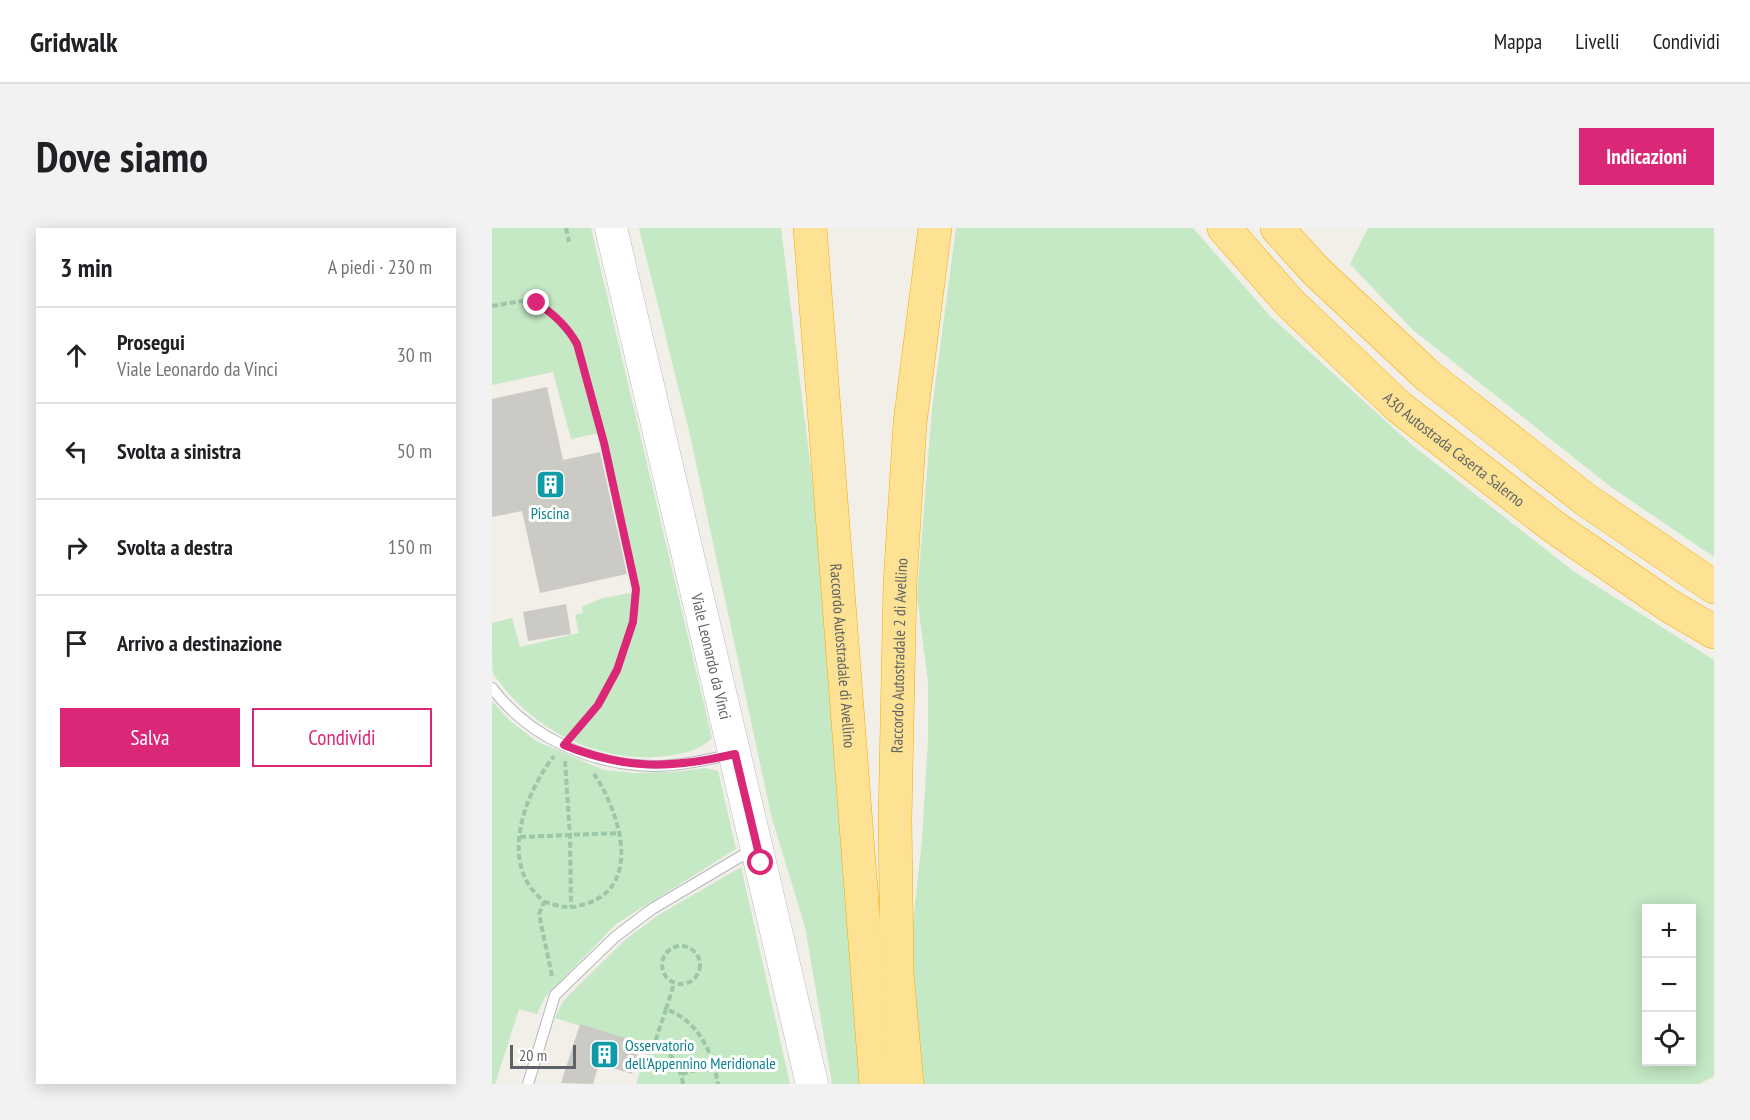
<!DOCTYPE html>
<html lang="it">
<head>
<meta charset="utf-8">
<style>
	:root { --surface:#fff; --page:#f2f2f2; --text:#202124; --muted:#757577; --line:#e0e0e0; --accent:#db2777 }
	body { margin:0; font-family:"PT Sans Narrow",sans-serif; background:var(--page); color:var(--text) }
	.controls { position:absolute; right:18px; bottom:18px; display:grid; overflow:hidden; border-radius:0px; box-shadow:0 3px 15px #0003 }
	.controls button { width:54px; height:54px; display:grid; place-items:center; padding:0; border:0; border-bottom:2px solid var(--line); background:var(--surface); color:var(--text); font:30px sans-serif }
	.scale { position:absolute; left:18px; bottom:15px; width:66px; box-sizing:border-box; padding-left:6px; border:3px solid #5f6368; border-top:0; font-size:16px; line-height:21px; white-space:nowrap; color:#5f6368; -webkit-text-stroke:4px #fff; paint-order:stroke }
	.stop { position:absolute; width:18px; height:18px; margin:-14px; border:4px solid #db2777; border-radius:50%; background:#fff }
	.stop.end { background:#db2777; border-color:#fff; box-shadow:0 2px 6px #0008 }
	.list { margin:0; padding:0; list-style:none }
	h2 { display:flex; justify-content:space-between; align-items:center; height:78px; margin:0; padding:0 24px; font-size:26px }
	h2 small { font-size:20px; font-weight:400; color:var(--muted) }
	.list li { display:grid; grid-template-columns:39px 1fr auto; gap:18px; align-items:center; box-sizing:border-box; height:96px; padding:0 24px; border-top:2px solid var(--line) }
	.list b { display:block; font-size:22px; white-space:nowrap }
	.list p { margin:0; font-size:20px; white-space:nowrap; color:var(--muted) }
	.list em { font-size:20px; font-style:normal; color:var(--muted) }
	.actions { display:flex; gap:12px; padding:18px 24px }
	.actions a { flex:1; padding:14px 0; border:2px solid var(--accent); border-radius:0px; text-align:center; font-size:21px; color:var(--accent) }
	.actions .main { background:var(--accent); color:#fff }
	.icon { flex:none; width:33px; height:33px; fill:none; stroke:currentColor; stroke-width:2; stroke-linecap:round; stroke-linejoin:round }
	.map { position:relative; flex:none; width:1222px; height:856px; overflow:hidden; border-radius:0px }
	header { display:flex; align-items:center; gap:36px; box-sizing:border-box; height:84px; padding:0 30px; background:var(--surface); border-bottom:2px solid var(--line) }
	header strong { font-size:28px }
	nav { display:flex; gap:33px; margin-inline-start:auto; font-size:21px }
	.intro { display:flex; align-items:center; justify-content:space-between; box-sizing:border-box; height:144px; padding:0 36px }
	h1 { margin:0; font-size:42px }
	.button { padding:15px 27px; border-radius:0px; background:var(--accent); color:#fff; font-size:21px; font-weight:700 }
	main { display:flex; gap:36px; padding:0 36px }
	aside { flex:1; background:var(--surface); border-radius:0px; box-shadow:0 3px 15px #0003 }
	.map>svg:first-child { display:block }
</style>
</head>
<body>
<header>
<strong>Gridwalk</strong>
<nav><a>Mappa</a><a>Livelli</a><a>Condividi</a></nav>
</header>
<div class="intro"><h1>Dove siamo</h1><a class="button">Indicazioni</a></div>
<main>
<aside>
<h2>3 min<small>A piedi · 230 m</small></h2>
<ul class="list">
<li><svg class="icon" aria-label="ahead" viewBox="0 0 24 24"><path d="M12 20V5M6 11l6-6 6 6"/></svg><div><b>Prosegui</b><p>Viale Leonardo da Vinci</p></div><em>30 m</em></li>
<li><svg class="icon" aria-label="left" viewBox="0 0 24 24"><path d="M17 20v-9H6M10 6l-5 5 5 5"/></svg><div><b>Svolta a sinistra</b></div><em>50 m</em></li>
<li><svg class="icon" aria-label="right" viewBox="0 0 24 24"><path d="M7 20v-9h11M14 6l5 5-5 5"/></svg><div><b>Svolta a destra</b></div><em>150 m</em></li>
<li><svg class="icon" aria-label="arrive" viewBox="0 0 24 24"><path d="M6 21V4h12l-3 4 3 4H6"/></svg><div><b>Arrivo a destinazione</b></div></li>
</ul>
<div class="actions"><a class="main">Salva</a><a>Condividi</a></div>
</aside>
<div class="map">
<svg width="1222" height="856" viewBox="0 0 1222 856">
	<rect width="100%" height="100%" fill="#f1efe8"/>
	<g fill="#c5e8c5" fill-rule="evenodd">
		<path d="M0,0h99l121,510c-11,12 -29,16 -46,18 -60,8 -124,-21 -162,-68 -3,-5 -9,-10 -11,-15 -1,-7 -1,-40 -1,-50l20,-5 8,29 59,-14 -4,-18 8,-2 -1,-6 20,-9 35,-6 -33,-160 -33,7 -18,-67 -61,13z"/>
		<polygon points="147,0 289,0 333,355 374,856 340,856 313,699 279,587 198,207"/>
		<path d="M464,0h237l77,88 142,129 164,128 138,87v416l-15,8h-780l-7,-153 10,-91 6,-100v-58l-11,-86 15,-187zM1154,680h46v154h-46z"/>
		<polygon points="876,0 1222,0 1222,329 1119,259 921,102 858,36"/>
		<polygon points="0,473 17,492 44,513 112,542 142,545 182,544 213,540 226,543 244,621 124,696 53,769 45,786 27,781 3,856 0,856"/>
		<polygon points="249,639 298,856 144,856 156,819 63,790 71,773 133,712 165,688"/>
	</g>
	<g fill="#cccac5">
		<polygon points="55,159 71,232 108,224 135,346 48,365 30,283 0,289 0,171"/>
		<polygon points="74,376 79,406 36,413 31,384"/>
		<polygon points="88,796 149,815 140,846 107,836 101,856 69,855"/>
	</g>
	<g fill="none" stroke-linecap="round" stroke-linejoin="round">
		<defs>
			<g id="lane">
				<path d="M0,460c38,50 99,77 162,78 26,0 53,-6 78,-12"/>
				<polyline points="36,856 63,767 123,709 160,681 263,620"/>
			</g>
			<g id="secondary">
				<path id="s1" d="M119,0l201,856"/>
			</g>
			<g id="highway">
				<path id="s2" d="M318,0l66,856"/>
				<path id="s3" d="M732,0l66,75 109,104 155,120 114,78 46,27"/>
				<polyline points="785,0 824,43 936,148 1094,272 1222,359"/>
				<path id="s4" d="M415,856l-10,-111 -2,-154 5,-235 10,-161 25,-195"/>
			</g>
		</defs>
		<use href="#lane" stroke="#b5b8bc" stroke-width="12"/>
		<use href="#secondary" stroke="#b6babf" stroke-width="33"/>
		<use href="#highway" stroke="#f9ab00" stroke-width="34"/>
		<g stroke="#9cc7a9" stroke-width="4" stroke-dasharray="6 3" stroke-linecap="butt">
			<polyline points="74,0 77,14"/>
			<polyline points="0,78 29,73 45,76 59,83 69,93 85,116 112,215 144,361 141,394 125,442 106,477 81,506"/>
			<polyline points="73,533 78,608 79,679"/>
			<polyline points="28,609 128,605"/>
			<path d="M52,674c9,2 19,6 28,5 4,0 9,-2 13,-3 59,-17 34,-94 9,-130"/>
			<circle cx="189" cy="737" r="19"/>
			<path d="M60,748l-13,-62 5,-12c-4,-4 -9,-9 -13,-14 -28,-38 -3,-99 23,-132"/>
			<polyline points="174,781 182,756"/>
			<polyline points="190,846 222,837"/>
			<path d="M191,856c-3,-18 -12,-32 -28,-42l11,-33c33,13 46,42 52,75"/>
		</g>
		<use href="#lane" stroke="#fff" stroke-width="10"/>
		<use href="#secondary" stroke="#fff" stroke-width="32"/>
		<use href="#highway" stroke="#fde293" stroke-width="33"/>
	</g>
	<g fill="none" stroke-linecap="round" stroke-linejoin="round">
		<path stroke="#db2777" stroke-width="8" d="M45,75c17,11 30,23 40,41l27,99 32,146 -3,33 -16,48 -19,35 -34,40c62,25 107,24 171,9l26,109"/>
	</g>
	<defs>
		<symbol id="building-square" viewBox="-11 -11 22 22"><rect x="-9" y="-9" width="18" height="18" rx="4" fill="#0f9aa8" stroke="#fff"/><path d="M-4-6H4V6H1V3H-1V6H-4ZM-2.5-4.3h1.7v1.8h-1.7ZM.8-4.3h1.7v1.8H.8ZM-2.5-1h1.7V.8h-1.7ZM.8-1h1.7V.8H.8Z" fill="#fff"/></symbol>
	</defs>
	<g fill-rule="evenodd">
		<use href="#building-square" x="42" y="240" width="33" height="33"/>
		<use href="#building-square" x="96" y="810" width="33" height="33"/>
	</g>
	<g text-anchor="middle" stroke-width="6" stroke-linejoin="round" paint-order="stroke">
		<g font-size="16" fill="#5f6368" stroke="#fff">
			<text dy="6" stroke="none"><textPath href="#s3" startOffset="320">A30 Autostrada Caserta Salerno</textPath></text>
			<text dy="6" stroke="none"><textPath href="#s4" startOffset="429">Raccordo Autostradale 2 di Avellino</textPath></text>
			<text dy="6" stroke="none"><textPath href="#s1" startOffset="440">Viale Leonardo da Vinci</textPath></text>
			<text dy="6" stroke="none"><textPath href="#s2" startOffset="429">Raccordo Autostradale di Avellino</textPath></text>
		</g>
		<g font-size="16" fill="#0d838f" stroke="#fff">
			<text x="58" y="291">Piscina</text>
			<text x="133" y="823" text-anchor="start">Osservatorio<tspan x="133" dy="18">dell'Appennino Meridionale</tspan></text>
		</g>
	</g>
</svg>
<div class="controls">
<button>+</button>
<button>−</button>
<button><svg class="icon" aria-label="locate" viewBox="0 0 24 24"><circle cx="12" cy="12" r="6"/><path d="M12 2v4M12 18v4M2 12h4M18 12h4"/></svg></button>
</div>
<div class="scale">20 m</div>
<div class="stop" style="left:269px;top:635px"></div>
<div class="stop end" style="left:45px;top:75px"></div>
</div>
</main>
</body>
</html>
